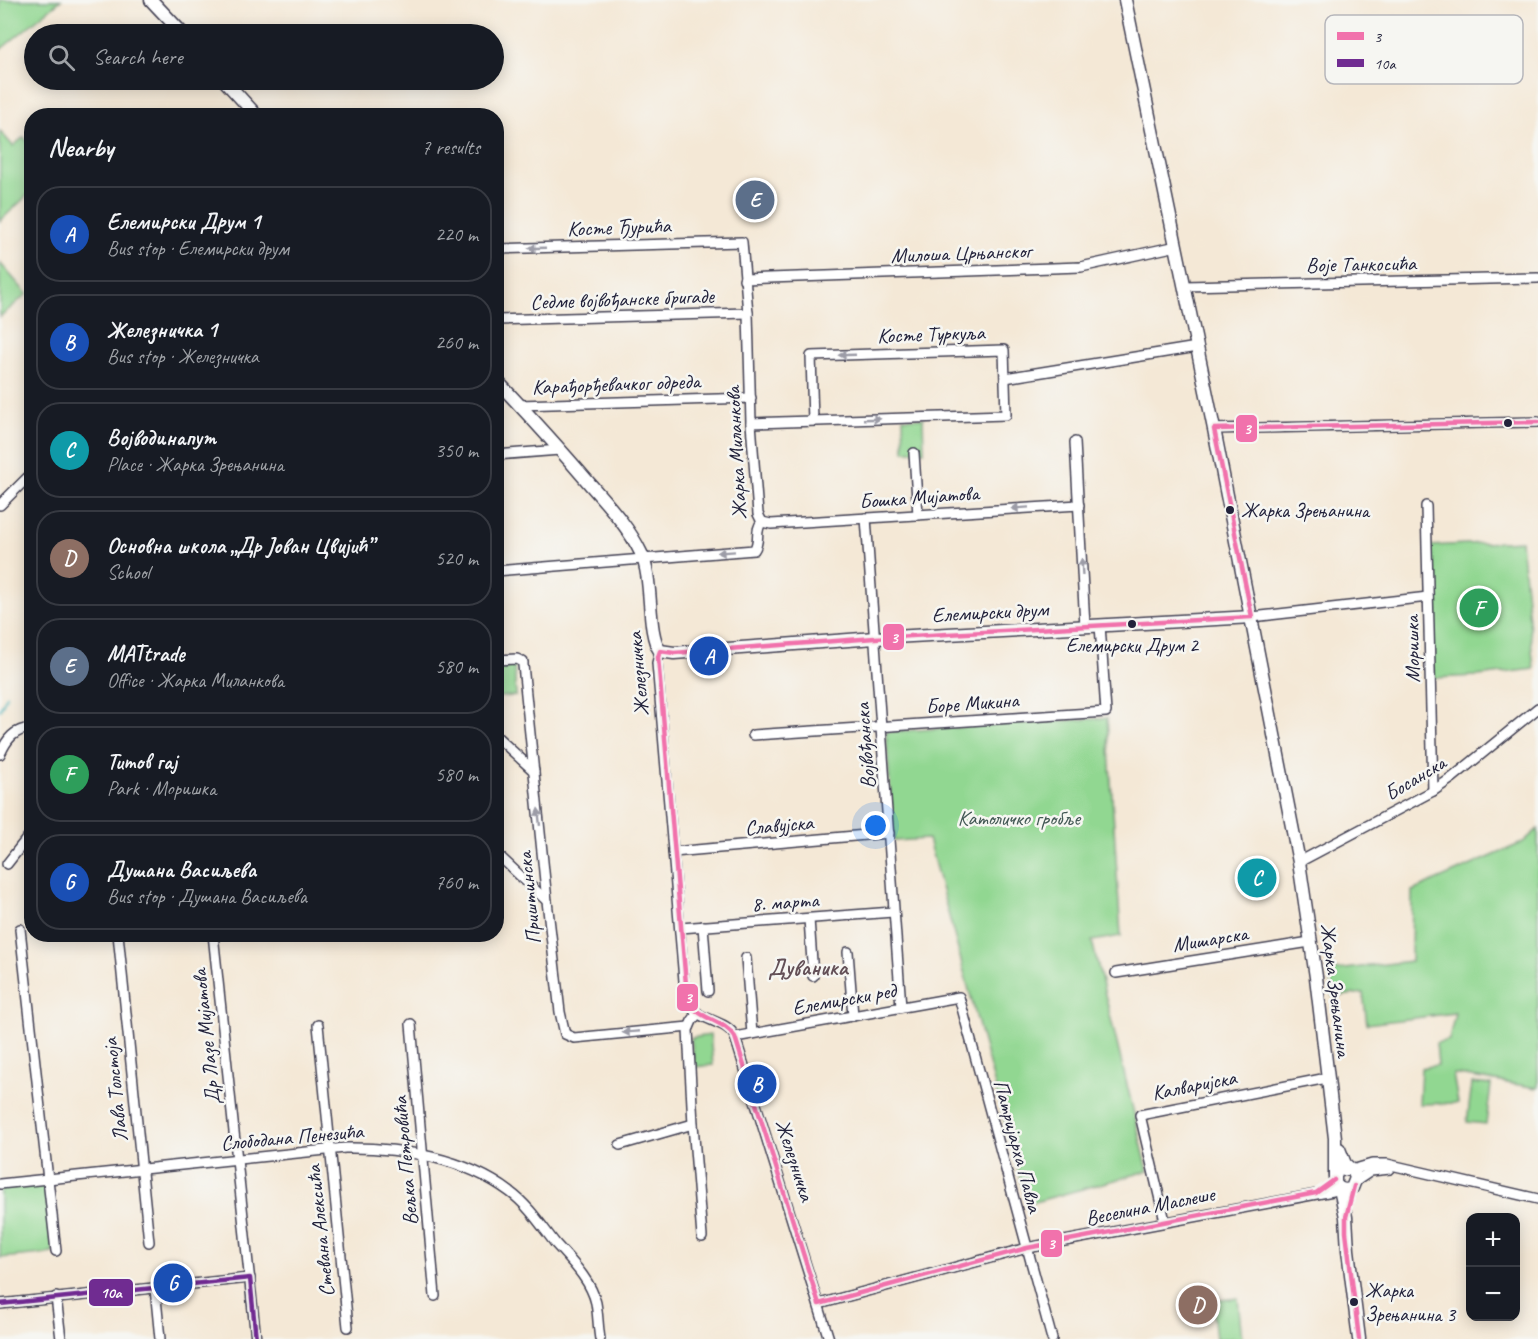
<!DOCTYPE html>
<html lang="en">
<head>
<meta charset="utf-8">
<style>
	:root { --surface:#171b24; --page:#20242c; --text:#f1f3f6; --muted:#9ea1a6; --line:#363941; --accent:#c8321e }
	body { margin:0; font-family:Caveat,sans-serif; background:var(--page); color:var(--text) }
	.controls { position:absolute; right:18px; bottom:18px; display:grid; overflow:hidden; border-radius:12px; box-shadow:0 3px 15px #0003 }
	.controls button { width:54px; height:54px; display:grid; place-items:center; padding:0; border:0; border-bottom:2px solid var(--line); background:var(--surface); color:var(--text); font:30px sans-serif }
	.you { position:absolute; left:876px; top:826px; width:21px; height:21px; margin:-15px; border:4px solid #fff; border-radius:50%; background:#1a73e8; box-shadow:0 0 0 9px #1a73e833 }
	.badge { display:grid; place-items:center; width:39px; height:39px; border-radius:50%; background:var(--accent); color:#fff; font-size:20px; font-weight:700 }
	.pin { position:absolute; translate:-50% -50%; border:3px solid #fff; box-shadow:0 2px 6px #0006 }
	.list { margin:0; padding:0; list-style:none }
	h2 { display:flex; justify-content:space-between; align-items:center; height:78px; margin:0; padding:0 24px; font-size:26px }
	h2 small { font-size:20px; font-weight:400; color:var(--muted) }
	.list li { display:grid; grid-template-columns:39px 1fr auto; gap:18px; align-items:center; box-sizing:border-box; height:96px; margin:0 12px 12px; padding:0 12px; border:2px solid var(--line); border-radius:24px }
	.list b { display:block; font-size:22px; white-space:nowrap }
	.list p { margin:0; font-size:20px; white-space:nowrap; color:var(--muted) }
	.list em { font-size:20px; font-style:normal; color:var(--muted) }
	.icon { flex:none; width:33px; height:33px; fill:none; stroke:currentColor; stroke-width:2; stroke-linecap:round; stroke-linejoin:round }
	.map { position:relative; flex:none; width:1538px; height:1339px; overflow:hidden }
	.search { position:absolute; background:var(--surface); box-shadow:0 3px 15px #0003; left:24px; top:24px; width:480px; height:66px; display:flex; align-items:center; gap:15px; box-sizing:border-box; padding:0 21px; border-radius:33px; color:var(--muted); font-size:22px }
	.panel { position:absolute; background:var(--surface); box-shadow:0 3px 15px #0003; left:24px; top:108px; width:480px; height:834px; border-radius:24px }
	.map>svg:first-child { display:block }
</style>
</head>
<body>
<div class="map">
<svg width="1538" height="1339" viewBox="0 0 1538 1339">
	<rect width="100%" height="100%" fill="#f6f6f2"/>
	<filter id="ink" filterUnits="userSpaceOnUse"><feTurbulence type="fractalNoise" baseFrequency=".0167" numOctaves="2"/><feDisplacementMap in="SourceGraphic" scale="12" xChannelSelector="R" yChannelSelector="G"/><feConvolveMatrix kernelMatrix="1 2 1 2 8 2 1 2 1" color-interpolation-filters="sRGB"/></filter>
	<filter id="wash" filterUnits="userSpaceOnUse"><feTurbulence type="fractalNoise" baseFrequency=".008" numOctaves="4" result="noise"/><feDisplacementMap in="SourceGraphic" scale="24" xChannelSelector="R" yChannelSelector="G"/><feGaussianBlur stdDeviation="1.35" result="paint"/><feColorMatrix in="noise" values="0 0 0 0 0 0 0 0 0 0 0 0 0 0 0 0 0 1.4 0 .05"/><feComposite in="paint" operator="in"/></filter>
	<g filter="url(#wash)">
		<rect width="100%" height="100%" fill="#f4e8d6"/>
		<g fill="#91d791" stroke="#5a7c66" stroke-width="1.5">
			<polygon points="0,0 61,0 0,50"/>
			<polygon points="0,131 13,146 24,137 31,146 31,192 0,221"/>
			<polygon points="0,263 27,294 0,317"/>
			<polygon points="903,418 923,418 924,451 904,451"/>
			<polygon points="1521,541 1534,669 1478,676 1433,678 1430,546"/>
			<polygon points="514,665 516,696 497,697 497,666"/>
			<polygon points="1107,718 1121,936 1092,941 1148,1171 1027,1204 928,839 894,841 886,732"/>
			<polygon points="1538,829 1538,1088 1453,1074 1458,1103 1419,1104 1421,1068 1438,1065 1436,1043 1449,1040 1455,1013 1367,1024 1363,993 1333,997 1329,971 1411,961 1412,891 1522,843"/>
			<polygon points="710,1035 713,1065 694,1067 691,1038"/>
			<polygon points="1472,1083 1491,1085 1486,1124 1467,1122"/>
			<polygon points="45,1183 53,1253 0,1258 0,1188"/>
			<polygon points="1238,1298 1242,1339 1216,1339 1212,1301"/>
		</g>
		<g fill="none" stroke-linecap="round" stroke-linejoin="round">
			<polyline stroke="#3eafb7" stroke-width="2" points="0,710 7,695"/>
		</g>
	</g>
	<g filter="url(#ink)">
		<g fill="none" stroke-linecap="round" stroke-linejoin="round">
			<defs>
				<g id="street">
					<polyline points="496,249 742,242 748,313 751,423 758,514 762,522"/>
					<polyline points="744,279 1081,267 1177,246"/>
					<polyline points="1185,286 1538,278"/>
					<polyline points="496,320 748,313"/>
					<polyline points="1005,378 1197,347"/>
					<polyline points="519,405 751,398"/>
					<polyline points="751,423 1006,415 1004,350 811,356 813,421"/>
					<polyline points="1214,429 1538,422"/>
					<polyline points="1075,442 1085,626"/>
					<polyline points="914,453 918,515"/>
					<polyline points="496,455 560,450"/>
					<polyline points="0,505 32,473"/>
					<polyline points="1426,506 1433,791"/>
					<polyline points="866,518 901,1007"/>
					<polyline points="762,522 771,524 1079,505"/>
					<path d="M496,571l258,-21c7,-9 0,-20 8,-28"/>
					<polyline points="1252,617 1428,597"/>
					<path d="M660,651l-3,12 26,305c1,12 1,26 7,37 9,17 37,14 45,32l94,302"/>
					<polyline points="496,660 517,659 523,662 523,665 547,901 560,1012 565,1034 574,1038 689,1027"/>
					<polyline points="753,735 1106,712 1100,625"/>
					<polyline points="496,736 534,771"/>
					<path d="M0,754c7,-15 14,-25 32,-26"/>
					<polyline points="673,852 889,833"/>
					<polyline points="496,853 547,901"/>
					<polyline points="1299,862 1433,791 1452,778 1538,708"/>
					<polyline points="7,864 32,832"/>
					<polyline points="809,919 813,976"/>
					<polyline points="703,926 708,991"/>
					<polyline points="680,928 893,912"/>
					<polyline points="20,929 56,1251"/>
					<polyline points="118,934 149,1242"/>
					<polyline points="213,934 256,1339"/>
					<polyline points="848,952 853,1016"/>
					<polyline points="746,958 752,1034"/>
					<polyline points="1116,973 1310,942"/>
					<polyline points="698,1013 692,1021 688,1030 693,1124 702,1237"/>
					<polyline points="411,1024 435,1296"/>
					<polyline points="318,1025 348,1327"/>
					<polyline points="735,1037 959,997 1052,1339"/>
					<polyline points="620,1145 693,1124"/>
					<polyline points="1352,1170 1372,1164 1387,1164 1538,1199"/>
					<polyline points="1356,1181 1371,1171 1390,1169"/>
					<path d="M0,1184l345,-36c55,-1 120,10 165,44 18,13 31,33 45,51 15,17 36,37 41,60 2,11 2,24 4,36"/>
					<polyline points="1165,1221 1140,1115 1327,1078"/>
					<polyline points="155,1288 160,1339"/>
					<polyline points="56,1297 61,1339"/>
					<polyline points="0,1304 250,1278"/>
					<polyline points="819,1304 1027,1248 1333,1191 1339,1188"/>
				</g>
				<g id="secondary">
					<polyline points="151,0 183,34"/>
					<polyline points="1125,0 1214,429 1299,862 1316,977 1335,1138 1335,1175"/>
					<polyline points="224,80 257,116"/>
					<path d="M496,380c32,34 63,68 93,103 19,22 39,43 52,70 13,27 5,78 19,98l14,2 201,-15 377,-21"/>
					<path d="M1339,1149l6,15 9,8 2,6 -4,10c-7,4 -13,2 -17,-5v-8l4,-5 11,-1"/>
					<polyline points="1340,1189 1346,1217 1348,1250 1359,1339"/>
				</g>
			</defs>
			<use href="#street" stroke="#424052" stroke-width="12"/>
			<use href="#secondary" stroke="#424052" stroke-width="15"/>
			<use href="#street" stroke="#fff" stroke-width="9"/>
			<use href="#secondary" stroke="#fff" stroke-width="12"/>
			<defs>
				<g id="bus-1">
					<path d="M1334,1180l-18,13 -289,55 -208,56 -84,-267c-13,-20 -40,-16 -48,-41l-29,-339 2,-6 14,2 201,-15 377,-21 -38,-188 324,-7"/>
					<polyline points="1354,1186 1346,1217 1346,1232 1359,1339"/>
				</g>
				<polyline id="bus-2" points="0,1304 250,1278 256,1339"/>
			</defs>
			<use href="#bus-1" stroke="#f6f6f2" stroke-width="9"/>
			<use href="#bus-2" stroke="#f6f6f2" stroke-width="9"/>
			<use href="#bus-1" stroke="#f172ac" stroke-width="4.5"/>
			<use href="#bus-2" stroke="#702c91" stroke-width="4.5"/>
		</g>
		<defs><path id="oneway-solid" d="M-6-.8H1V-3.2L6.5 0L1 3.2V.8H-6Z" transform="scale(1.5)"/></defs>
		<g fill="#9c9ca7">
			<use href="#oneway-solid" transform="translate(537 248) rotate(178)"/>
			<use href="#oneway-solid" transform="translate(847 355) rotate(178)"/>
			<use href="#oneway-solid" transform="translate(872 419) rotate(-2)"/>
			<use href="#oneway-solid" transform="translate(1020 508) rotate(176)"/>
			<use href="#oneway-solid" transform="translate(726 552) rotate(176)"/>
			<use href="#oneway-solid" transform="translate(1082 567) rotate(-93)"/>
			<use href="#oneway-solid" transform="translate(539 817) rotate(-96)"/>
			<use href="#oneway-solid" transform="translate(631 1032) rotate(175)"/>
		</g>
	</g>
	<g fill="#22223b" stroke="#f6f6f2" stroke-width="2">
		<circle cx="1508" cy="423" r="5"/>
		<circle cx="1230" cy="510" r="5"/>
		<circle cx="1132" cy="624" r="5"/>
		<circle cx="1354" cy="1302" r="5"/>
	</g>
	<g text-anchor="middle" stroke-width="5" stroke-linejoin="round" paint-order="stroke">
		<g font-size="20" fill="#22223b" stroke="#f6f6f2" text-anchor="start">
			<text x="1241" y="517">Жарка Зрењанина</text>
			<text x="1132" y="652" text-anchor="middle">Елемирски Друм 2</text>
			<text x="1365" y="1297">Жарка<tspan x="1365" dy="24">Зрењанина 3</tspan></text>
		</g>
		<g font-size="21" fill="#22223b" stroke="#f6f6f2">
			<text transform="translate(619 227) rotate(-2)" y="7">Косте Ђурића</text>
			<text transform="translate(961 253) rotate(-2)" y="7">Милоша Црњанског</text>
			<text transform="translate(1361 264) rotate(-1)" y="7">Воје Танкосића</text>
			<text transform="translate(622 299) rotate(-2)" y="7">Седме војвођанске бригаде</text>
			<text transform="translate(931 334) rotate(-2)" y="7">Косте Туркуља</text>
			<text transform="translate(616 384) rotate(-2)" y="7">Карађорђевачког одреда</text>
			<text transform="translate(736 453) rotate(-93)" y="7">Жарка Миланкова</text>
			<text transform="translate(919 497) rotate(-4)" y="7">Бошка Мијатова</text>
			<text transform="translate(990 612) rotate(-3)" y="7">Елемирски друм</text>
			<text transform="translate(1412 649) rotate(-91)" y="7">Моришка</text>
			<text transform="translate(638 674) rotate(-95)" y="7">Железничка</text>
			<text transform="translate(972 703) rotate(-4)" y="7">Боре Микина</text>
			<text transform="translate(865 746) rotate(-94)" y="7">Војвођанска</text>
			<text transform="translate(1415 778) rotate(-31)" y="7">Босанска</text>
			<text transform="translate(779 825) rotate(-5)" y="7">Славујска</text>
			<text transform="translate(529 898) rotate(-96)" y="7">Приштинска</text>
			<text transform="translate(785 902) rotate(-4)" y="7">8. марта</text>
			<text transform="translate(1210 939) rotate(-9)" y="7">Мишарска</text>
			<text transform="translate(1336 990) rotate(83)" y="7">Жарка Зрењанина</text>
			<text transform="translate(844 999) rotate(-10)" y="7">Елемирски ред</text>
			<text transform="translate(206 1037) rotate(-96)" y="7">Др Лазе Мијатова</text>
			<text transform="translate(1194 1085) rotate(-11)" y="7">Калваријска</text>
			<text transform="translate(115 1090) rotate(-96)" y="7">Лава Толстоја</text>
			<text transform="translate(292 1137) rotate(-5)" y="7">Слободана Пенезића</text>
			<text transform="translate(1018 1146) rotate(75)" y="7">Патријарха Павла</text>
			<text transform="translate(795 1160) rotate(72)" y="7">Железничка</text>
			<text transform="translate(405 1161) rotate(-95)" y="7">Вељка Петровића</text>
			<text transform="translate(1150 1206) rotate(-11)" y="7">Веселина Маслеше</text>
			<text transform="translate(320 1231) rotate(-96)" y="7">Стевана Алексића</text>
		</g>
		<g font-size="21" fill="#435855" stroke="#f6f6f2">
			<text x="1019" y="825">Католичко гробље</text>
		</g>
		<g font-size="22" font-weight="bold" fill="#635057" stroke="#f6f6f2">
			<text x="808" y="975">Дуваника</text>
		</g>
	</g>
	<rect x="1325" y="15" width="198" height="69" rx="9" fill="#f6f6f2" stroke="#b6b6bb" stroke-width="1.5"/>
	<rect x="1337" y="32" width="27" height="8" fill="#f172ac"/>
	<rect x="1337" y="59" width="27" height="8" fill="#702c91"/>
	<g font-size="16" fill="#22223b">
		<text x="1374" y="42">3</text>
		<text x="1374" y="69">10а</text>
	</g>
	<g stroke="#f6f6f2" stroke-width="2">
		<rect x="1235" y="414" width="23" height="29" rx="6" fill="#f172ac"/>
		<rect x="882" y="623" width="23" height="28" rx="6" fill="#f172ac"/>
		<rect x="676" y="983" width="23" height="29" rx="6" fill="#f172ac"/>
		<rect x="1040" y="1229" width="23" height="29" rx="6" fill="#f172ac"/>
		<rect x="88" y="1278" width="46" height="29" rx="6" fill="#702c91"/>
	</g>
	<g font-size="16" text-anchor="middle" font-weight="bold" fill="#fff">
		<text x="1247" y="434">3</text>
		<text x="894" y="643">3</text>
		<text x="688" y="1003">3</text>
		<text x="1051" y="1249">3</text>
		<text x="111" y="1298">10а</text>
	</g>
</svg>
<div class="controls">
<button>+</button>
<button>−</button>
</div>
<div class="you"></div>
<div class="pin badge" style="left:709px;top:656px;background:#1a4fb4">A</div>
<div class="pin badge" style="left:757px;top:1084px;background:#1a4fb4">B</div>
<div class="pin badge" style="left:1257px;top:878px;background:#0f9aa8">C</div>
<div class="pin badge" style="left:1198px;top:1305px;background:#8d6e63">D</div>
<div class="pin badge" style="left:755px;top:200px;background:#5c6f8a">E</div>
<div class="pin badge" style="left:1479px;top:608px;background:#2e9e5b">F</div>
<div class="pin badge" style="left:173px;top:1283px;background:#1a4fb4">G</div>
<div class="search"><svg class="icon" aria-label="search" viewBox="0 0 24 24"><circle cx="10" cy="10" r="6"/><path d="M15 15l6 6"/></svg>Search here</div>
<section class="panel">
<h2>Nearby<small>7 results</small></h2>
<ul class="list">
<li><span class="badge" style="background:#1a4fb4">A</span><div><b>Елемирски Друм 1</b><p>Bus stop · Елемирски друм</p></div><em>220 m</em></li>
<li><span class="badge" style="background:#1a4fb4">B</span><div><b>Железничка 1</b><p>Bus stop · Железничка</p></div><em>260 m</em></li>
<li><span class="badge" style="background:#0f9aa8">C</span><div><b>Војводинапут</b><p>Place · Жарка Зрењанина</p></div><em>350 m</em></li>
<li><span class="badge" style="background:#8d6e63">D</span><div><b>Основна школа „Др Јован Цвијић”</b><p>School</p></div><em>520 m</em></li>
<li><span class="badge" style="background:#5c6f8a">E</span><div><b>MATtrade</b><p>Office · Жарка Миланкова</p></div><em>580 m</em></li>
<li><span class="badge" style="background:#2e9e5b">F</span><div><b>Титов гај</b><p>Park · Моришка</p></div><em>580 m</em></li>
<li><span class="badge" style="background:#1a4fb4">G</span><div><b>Душана Васиљева</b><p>Bus stop · Душана Васиљева</p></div><em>760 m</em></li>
</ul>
</section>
</div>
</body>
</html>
